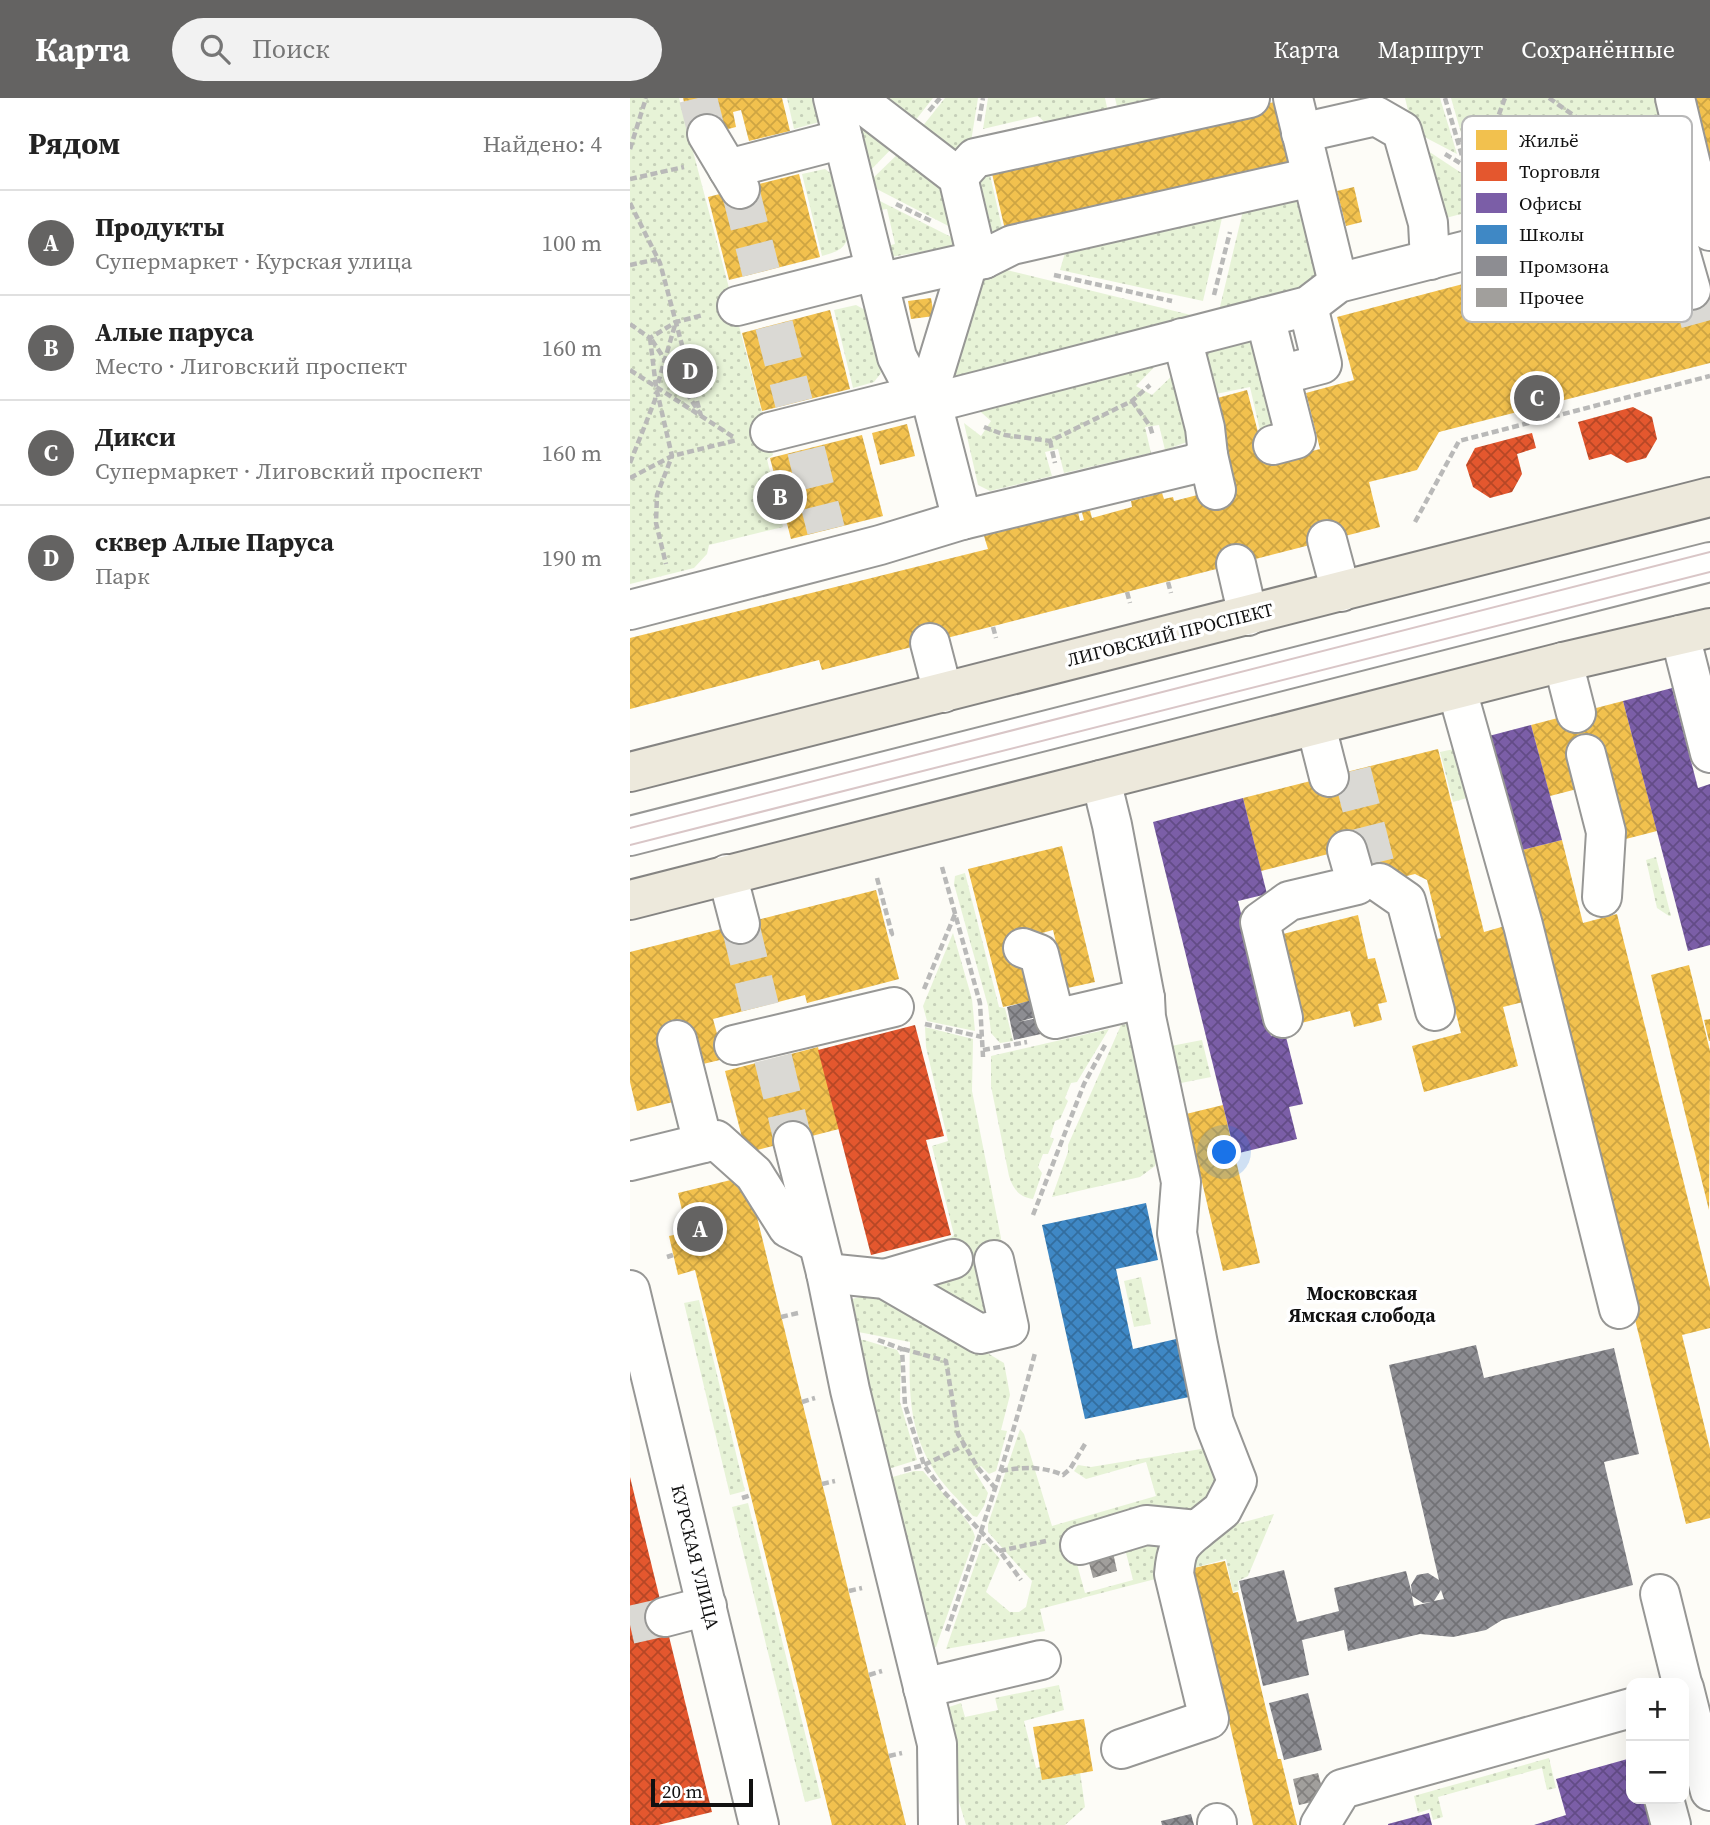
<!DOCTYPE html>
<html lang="ru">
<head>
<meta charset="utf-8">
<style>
	:root { --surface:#fff; --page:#f2f2f2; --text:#222; --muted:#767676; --line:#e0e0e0; --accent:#646362 }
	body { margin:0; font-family:"Source Serif 4",serif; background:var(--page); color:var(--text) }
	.controls { position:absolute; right:21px; bottom:21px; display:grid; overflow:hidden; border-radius:14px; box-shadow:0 7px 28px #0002 }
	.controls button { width:63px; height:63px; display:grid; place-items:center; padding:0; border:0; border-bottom:2px solid var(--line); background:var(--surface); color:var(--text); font:35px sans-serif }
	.scale { position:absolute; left:21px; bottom:18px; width:102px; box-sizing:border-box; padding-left:7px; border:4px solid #111; border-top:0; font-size:19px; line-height:24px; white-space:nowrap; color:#111; -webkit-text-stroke:5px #fff; paint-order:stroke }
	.you { position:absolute; left:595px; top:1055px; width:24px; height:24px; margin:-18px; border:5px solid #fff; border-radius:50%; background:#1a73e8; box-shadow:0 0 0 10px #1a73e833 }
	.badge { display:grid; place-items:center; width:46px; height:46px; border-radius:50%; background:var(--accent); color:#fff; font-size:23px; font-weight:700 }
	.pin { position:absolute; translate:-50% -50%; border:4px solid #fff; box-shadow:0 2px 7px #0006 }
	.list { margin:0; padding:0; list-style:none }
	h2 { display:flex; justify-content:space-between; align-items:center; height:91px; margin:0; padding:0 28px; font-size:30px }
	h2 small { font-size:23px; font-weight:400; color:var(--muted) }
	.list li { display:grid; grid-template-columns:46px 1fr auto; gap:21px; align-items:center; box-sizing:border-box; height:105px; padding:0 28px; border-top:2px solid var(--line) }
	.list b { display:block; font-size:26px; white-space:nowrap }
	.list p { margin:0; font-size:23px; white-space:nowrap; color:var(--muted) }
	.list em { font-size:23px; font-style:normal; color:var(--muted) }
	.icon { flex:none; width:38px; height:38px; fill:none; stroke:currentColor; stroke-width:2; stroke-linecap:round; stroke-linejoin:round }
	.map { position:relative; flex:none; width:1080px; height:1727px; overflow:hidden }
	header { display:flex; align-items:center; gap:42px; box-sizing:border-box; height:98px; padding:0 35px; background:var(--accent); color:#fff }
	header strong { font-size:33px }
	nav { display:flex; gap:38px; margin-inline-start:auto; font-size:24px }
	.search { width:490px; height:63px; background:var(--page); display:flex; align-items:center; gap:18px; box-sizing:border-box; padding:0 24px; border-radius:38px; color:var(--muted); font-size:26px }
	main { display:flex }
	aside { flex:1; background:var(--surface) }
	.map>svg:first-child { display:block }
</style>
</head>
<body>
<header>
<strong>Карта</strong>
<div class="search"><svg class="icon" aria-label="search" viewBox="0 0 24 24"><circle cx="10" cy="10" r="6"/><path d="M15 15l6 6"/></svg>Поиск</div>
<nav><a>Карта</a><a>Маршрут</a><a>Сохранённые</a></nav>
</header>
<main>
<aside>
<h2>Рядом<small>Найдено: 4</small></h2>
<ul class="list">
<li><span class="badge">A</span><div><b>Продукты</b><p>Супермаркет · Курская улица</p></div><em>100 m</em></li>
<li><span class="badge">B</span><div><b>Алые паруса</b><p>Место · Лиговский проспект</p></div><em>160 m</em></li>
<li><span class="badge">C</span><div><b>Дикси</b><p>Супермаркет · Лиговский проспект</p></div><em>160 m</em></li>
<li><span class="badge">D</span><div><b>сквер Алые Паруса</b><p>Парк</p></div><em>190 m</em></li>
</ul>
</aside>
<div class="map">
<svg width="1080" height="1727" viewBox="0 0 1080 1727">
	<defs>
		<pattern id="grass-dots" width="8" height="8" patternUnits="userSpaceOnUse" patternTransform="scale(1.75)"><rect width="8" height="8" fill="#e7f3d7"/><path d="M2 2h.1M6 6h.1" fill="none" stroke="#c5cfb8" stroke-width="1.8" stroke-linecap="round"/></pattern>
		<pattern id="homes-cross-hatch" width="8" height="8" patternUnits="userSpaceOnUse" patternTransform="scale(1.75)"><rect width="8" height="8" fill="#f2c14e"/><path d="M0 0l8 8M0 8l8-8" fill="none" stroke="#cea543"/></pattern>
		<pattern id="shops-cross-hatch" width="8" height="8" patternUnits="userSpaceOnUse" patternTransform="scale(1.75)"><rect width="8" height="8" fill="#e4572e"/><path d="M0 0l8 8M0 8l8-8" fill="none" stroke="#b74726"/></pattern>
		<pattern id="offices-cross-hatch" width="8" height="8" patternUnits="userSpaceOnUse" patternTransform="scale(1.75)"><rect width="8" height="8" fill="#7b5ea7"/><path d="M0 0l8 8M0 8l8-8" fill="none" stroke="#634c87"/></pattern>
		<pattern id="schools-cross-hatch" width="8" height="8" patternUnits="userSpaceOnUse" patternTransform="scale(1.75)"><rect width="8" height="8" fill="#3f88c5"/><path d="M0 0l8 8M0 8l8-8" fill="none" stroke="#336e9f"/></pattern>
		<pattern id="industry-cross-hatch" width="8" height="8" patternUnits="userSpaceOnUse" patternTransform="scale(1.75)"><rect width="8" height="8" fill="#8d8d92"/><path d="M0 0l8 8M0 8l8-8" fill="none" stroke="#727276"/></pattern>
		<pattern id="building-cross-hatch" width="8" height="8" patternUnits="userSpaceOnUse" patternTransform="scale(1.75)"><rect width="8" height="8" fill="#a19f9c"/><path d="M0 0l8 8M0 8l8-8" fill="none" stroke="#82807e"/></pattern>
	</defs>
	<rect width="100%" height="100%" fill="#fdfcf7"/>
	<g fill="url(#grass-dots)">
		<polygon points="0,0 49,0 138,338 143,357 137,361 153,429 79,447 77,456 64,470 0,486"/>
		<polygon points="157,0 194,0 193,23 164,31"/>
		<polygon points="238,0 303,0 277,33"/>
		<polygon points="315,0 348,0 340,50 319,55 284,39"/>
		<polygon points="358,0 475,0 479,19 422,31 408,18 353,31"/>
		<polygon points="485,0 576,0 489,17"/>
		<polygon points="775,0 810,0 827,56 783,33"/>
		<polygon points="821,0 1027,0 1039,55 1000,64 1003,74 977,81 966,41 934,50 944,89 872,106 838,59"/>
		<polygon points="227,20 269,43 233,80"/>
		<polygon points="276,48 321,84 332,135 237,86"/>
		<polygon points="792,49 836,78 858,109 808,122"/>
		<polygon points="358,68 373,134 363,137 347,71"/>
		<path d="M195,71l8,6 15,57c0,17 -12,20 -26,24l-20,-82z"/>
		<polygon points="669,86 689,177 674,189 589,213 616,100"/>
		<polygon points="238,97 335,146 261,159 253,149 265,146 257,111 243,113"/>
		<polygon points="595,107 573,203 430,172 437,148"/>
		<polygon points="364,169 565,218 333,280 322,275 348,180"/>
		<polygon points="226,207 237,213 251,275 244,284 223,290 204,212"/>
		<polygon points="615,243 622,244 646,334 631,337 620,289 581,297 574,253"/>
		<polygon points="532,261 506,288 522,297 547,273 561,325 557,344 535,352 529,327 515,329 521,355 434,375 428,351 415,354 422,378 360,393 348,387 334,325 351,338 361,323 344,308"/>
		<polygon points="824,651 837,700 823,704 810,654"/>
		<polygon points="1026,759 1041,818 1039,818 1027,810 1016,762"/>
		<polygon points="335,775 369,909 375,910 383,943 370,945 361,935 358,908 324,786 325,778"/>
		<polygon points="323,835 342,901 345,933 297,923 293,908"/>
		<polygon points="498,926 528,1059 525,1068 510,1079 422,1099 438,1054 438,1047 491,927"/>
		<polygon points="295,929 343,941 342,993 371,1140 363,1211 337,1216 282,1183 325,1171 319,1141 324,1137 302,1048 318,1043 296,949"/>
		<path d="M479,931l-32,53 -6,1 -6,15 3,3 -8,18 -5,2 -5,16 4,2 -6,15h-5l-5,13 4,6 -9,26c-14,-2 -20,-10 -24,-23l-18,-90v-30z"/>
		<polygon points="572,942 581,979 551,985 541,948"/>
		<polygon points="511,1179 521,1226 504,1229 494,1183"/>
		<path d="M253,1192l121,73 6,32 -9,35 6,1 -11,40 -7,3 -8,-8 -7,4 14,23 -4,13 -7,11 -4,-1c-14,-16 -32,-32 -42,-51 -23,-39 -22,-79 -21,-123l-62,-12 1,-30z"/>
		<polygon points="69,1202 115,1393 100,1397 54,1205"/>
		<polygon points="219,1241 234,1242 267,1252 271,1259 270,1304 287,1362 255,1372"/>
		<polygon points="390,1331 394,1336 422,1428 526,1398 516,1364 456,1381 444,1373 448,1367 461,1369 571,1351 579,1353 592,1383 564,1415 440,1441 455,1495 503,1482 494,1447 534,1440 533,1479 410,1511 415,1533 316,1551 352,1446 356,1445 370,1461 356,1494 380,1514 389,1514 396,1509 402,1483 358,1434 358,1426"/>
		<path d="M284,1373h9c13,16 48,47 52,66l-39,110 -6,1 -41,-170z"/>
		<polygon points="118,1405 191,1700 175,1704 102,1409"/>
		<polygon points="644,1416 618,1478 608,1483 609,1492 603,1494 596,1461 557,1472 588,1431"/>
		<polygon points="429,1587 434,1612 394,1623 406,1670 448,1660 455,1709 435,1727 336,1727 326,1694 328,1684 310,1612 331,1605 335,1619 368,1612 365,1600"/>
		<polygon points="919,1660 926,1690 917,1692 912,1670 808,1699 813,1719 803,1722 800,1711 788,1715 784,1698"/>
	</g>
	<g fill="url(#homes-cross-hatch)">
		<polygon points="53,0 152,0 160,33 119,43 111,12 103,14 106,29 63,40"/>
		<polygon points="1062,0 1080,0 1080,76"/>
		<polygon points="649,3 664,72 376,136 360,67"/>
		<polygon points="169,76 190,159 99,182 78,99"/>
		<polygon points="724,89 732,124 716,128 707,93"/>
		<polygon points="1009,134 1011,140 1028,135 1044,197 1080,187 1080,265 809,334 787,372 739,384 750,429 192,572 189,562 0,611 0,540 358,451 354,438 448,414 450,423 454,422 450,407 458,405 462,420 502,409 501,403 532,395 534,401 543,399 544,403 595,390 580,302 617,292 636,365 690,351 676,295 724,282 707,219 913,165 913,160 925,157 927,162 996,144 994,138"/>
		<polygon points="301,200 304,218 281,221 278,203"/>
		<polygon points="200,212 220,291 132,313 112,235"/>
		<polygon points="277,326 285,358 250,367 242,335"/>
		<polygon points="232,337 253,418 161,441 140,360"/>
		<polygon points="993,603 1027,733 988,743 951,690 920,698 901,627"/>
		<polygon points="808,651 854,834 882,826 901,902 873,909 888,968 794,994 782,948 831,935 807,841 811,840 797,782 785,776 739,787 730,748 631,773 613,700"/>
		<polygon points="932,742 953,825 987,816 1080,1190 1080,1230 1052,1237 1080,1351 1080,1420 1056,1426 888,753"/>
		<polygon points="432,748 465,884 433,891 428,871 432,870 423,832 386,842 405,902 373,909 338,771"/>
		<polygon points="246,792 269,881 177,905 175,897 83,921 94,961 73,966 65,932 31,941 47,1003 7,1013 0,984 0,854"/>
		<polygon points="728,817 738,861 745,860 757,904 748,906 752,922 724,929 720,913 667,926 645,838"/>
		<polygon points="1059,867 1080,953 1079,1112 1021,877"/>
		<polygon points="1080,921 1080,943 1079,943 1074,922"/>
		<polygon points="188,949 209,1031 116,1055 95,973"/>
		<polygon points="593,1007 630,1165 593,1173 556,1016"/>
		<polygon points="117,1078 239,1577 276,1727 202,1727 65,1172 48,1177 39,1138 57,1134 48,1095"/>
		<polygon points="595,1463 603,1495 608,1494 648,1661 651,1661 667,1727 623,1727 571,1501 563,1502 555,1472"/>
		<polygon points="454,1621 463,1673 412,1682 403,1629"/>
	</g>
	<g fill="url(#shops-cross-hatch)">
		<polygon points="1003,309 1022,319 1027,341 1016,360 997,365 981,356 959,362 948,324"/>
		<polygon points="902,335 906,350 887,356 892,376 882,394 860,400 843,389 836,367 845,350"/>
		<polygon points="285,927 314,1038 296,1042 321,1137 241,1157 188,952"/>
		<polygon points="0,1379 82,1714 28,1727 0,1727"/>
	</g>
	<g fill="url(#offices-cross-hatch)">
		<polygon points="1042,590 1068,690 1080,686 1080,847 1058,853 993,603"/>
		<polygon points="901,627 932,742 888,753 855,639"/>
		<polygon points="613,700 637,796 608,803 641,938 655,935 673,1006 659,1009 667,1041 605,1056 523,724"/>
		<polygon points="1001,1660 1001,1701 1016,1701 1023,1727 904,1727 936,1717 926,1681"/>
		<polygon points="799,1715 802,1727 758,1727 758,1726"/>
	</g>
	<polygon fill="url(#schools-cross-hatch)" points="516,1105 528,1162 486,1171 503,1251 546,1241 559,1299 455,1321 412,1127"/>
	<g fill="url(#industry-cross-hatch)" fill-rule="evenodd">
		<polygon points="402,902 406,919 388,924 408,920 411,936 384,942 377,909"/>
		<path d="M846,1247l8,33 130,-30 25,106 -35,8 29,123 -131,35 -16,10 -33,7 -33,-3 -72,17 -4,-21 -42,10 7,35 -46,11 -24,-105 45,-11 13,52 42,-11 -5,-23 72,-17 6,23 -1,-9 6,-10 11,-2 11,7 -50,-215zM811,1492l3,9 -10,2zM782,1498l11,7 8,-1 -17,4z"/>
		<polygon points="678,1595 692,1652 654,1662 639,1605"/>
		<polygon points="561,1716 564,1727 532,1727 531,1723"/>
	</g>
	<g fill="url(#building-cross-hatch)">
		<polygon points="482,1450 487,1473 463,1480 457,1457"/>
		<polygon points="688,1675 695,1701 669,1707 663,1681"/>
	</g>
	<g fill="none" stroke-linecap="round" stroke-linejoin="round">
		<g stroke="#dad9d4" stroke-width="38" stroke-dasharray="38 19" stroke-linecap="butt">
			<polyline points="68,0 77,36"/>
			<polyline points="110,91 131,174"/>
			<polyline points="1061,192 1070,225"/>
			<polyline points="144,227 164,305"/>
			<polyline points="176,352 196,432"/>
			<polyline points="722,673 750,785"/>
			<polyline points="110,826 130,909"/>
			<polyline points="143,960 163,1043"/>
			<polyline points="0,1527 35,1519"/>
		</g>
		<defs>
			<g id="minor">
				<polyline points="203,0 267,259 277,278 302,305 332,422"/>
				<polyline points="225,0 328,79 343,143 354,161"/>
				<polyline points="663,0 708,185"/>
				<polyline points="1045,0 1062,71 1080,133"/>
				<polyline points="671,35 746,18 772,33 798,125 800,162"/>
				<polyline points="77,36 110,91"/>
				<polyline points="98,71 213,41"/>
				<polyline points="328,79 345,60 620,0"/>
				<polyline points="972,116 1009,86 1062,71"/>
				<polyline points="248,185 354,161 382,147 682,79"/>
				<polyline points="107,208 245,173"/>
				<polyline points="635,219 666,341 643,347"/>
				<polyline points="650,277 692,266 678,208"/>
				<polyline points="302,305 678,208 708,185 971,118 1020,111 1035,116 1043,129 1061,192"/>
				<polyline points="140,334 292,296 305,273 338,165"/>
				<polyline points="578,357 586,392"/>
				<polyline points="697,442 711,494"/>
				<polyline points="606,466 618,518"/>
				<polyline points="0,512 250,447 332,422 564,366 578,357 575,330 552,240"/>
				<polyline points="1050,537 1080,655"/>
				<polyline points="300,545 313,595"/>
				<polyline points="933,564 946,615"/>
				<polyline points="827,592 893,827 989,1211"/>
				<polyline points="686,628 699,679"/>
				<polyline points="956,656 976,734 972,799"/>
				<polyline points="0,738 1080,464"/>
				<polyline points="97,776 110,826"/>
				<polyline points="750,785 776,803 805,913"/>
				<polyline points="393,850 409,856 425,921 515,900"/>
				<polyline points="653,920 630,824 659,803 727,787 717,752"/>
				<polyline points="47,942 73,1045"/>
				<polyline points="104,947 264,909"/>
				<polyline points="163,1043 196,1175 220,1292 307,1646 308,1727"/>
				<polyline points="0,1063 86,1042 124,1076 158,1130 188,1145"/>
				<polyline points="196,1175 255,1181 350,1236 379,1229 364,1162"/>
				<polyline points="255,1181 323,1161"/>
				<polyline points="0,1192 129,1727"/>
				<polyline points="450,1447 516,1427 567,1432 592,1412 607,1383 584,1324 568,1246 547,1135 551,1084 516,919 515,900 482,727 471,682"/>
				<polyline points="1030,1496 1052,1585"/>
				<polyline points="35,1519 77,1508"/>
				<polyline points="293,1590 411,1562"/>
				<polyline points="1054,1590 1080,1693"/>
				<path d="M491,1651l88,-30 -35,-145c2,-23 4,-29 23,-44"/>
				<polyline points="1034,1701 1041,1727"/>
				<polyline points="587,1725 587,1727"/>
				<polyline points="690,1727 712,1691 1001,1610"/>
			</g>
			<g id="major">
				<polyline points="0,674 1080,399"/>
				<polyline points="0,802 933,564 1080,530"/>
			</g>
		</defs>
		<use href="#minor" stroke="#979795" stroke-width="42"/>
		<use href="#major" stroke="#858482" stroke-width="42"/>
		<g stroke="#b9b9b8" stroke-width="4.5" stroke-dasharray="7 3.5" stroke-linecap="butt">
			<polyline points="815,0 835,68 865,109"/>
			<polyline points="919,0 963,31 990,56"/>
			<polyline points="299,13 310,0"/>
			<polyline points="349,23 353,0"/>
			<polyline points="828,43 864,30 875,0"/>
			<polyline points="0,51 16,0"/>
			<polyline points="815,56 835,68"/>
			<polyline points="0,81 54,69"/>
			<polyline points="0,105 30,165 71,318"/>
			<polyline points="266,106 303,124"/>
			<polyline points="0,167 28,161"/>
			<polyline points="424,177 542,203"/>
			<polyline points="584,197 600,134"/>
			<polyline points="0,226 20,240 46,224 73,217"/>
			<polyline points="20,240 26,289 42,358 27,397 26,425 36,466"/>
			<polyline points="22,242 69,314"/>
			<polyline points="0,272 105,340"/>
			<polyline points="28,285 45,227"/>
			<polyline points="502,303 520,328 523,338"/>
			<polyline points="354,329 375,337 420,343 502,303 520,287"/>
			<polyline points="420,343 425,365"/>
			<polyline points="0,365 25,302 26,294"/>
			<polyline points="0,380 42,358 107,342"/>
			<polyline points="785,424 829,343 1080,278"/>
			<polyline points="538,484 541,495"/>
			<polyline points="497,494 500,505"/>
			<polyline points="363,529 366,540"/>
			<polyline points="312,769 350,905 353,959"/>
			<polyline points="247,780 262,836 258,837"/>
			<polyline points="294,891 325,816"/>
			<polyline points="295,926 352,939"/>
			<polyline points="353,952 397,944"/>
			<polyline points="403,1117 454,986 475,947"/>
			<polyline points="37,1159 43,1157"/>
			<polyline points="151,1219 168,1215"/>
			<polyline points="248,1242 272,1251 275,1307 294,1367 313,1393 372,1456 391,1482"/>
			<polyline points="273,1251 316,1263 328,1336 348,1370 365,1390"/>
			<polyline points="172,1304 185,1300"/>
			<polyline points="274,1372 294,1367 335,1347"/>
			<path d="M371,1373c22,-4 41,-5 62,4l7,-6 15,-25"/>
			<polyline points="192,1386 205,1383"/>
			<polyline points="112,1400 121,1397"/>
			<polyline points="369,1453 416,1443"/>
			<polyline points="219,1493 232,1490"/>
			<path d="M317,1533c32,-92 63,-184 88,-278"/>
			<polyline points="239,1577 252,1573"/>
			<polyline points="259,1658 272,1655"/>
		</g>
		<use href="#minor" stroke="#fffffe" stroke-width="38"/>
		<use href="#major" stroke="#ede9dc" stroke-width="38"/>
		<g stroke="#d9c6c7" stroke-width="2">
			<polyline points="0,730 1080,454"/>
			<polyline points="0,747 1080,474"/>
		</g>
	</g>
	<g text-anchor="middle" stroke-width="7" stroke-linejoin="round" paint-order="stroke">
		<g font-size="18" fill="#111" stroke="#fff">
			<text transform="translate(540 537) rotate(-14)" y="6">ЛИГОВСКИЙ ПРОСПЕКТ</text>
			<text transform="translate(65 1459) rotate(76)" y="6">КУРСКАЯ УЛИЦА</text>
		</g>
		<g font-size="19" font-weight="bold" fill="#111" stroke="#fff">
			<text x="732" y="1202">Московская<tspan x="732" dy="22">Ямская слобода</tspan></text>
		</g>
	</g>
	<rect x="832" y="18" width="230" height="206" rx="10" fill="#fff" stroke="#b8b8b8" stroke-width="2"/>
	<rect x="846" y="32" width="31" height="20" fill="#f2c14e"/>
	<rect x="846" y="64" width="31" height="19" fill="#e4572e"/>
	<rect x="846" y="95" width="31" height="20" fill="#7b5ea7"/>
	<rect x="846" y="127" width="31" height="19" fill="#3f88c5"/>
	<rect x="846" y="158" width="31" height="20" fill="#8d8d92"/>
	<rect x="846" y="190" width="31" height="19" fill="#a19f9c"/>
	<g font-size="19" fill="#111">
		<text x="889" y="49">Жильё</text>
		<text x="889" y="80">Торговля</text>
		<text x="889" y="112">Офисы</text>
		<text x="889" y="143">Школы</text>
		<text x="889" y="175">Промзона</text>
		<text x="889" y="206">Прочее</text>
	</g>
</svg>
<div class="controls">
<button>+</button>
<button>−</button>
</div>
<div class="scale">20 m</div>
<div class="you"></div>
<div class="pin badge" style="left:70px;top:1131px">A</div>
<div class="pin badge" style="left:150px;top:399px">B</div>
<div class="pin badge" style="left:907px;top:300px">C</div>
<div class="pin badge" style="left:60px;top:273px">D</div>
</div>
</main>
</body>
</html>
